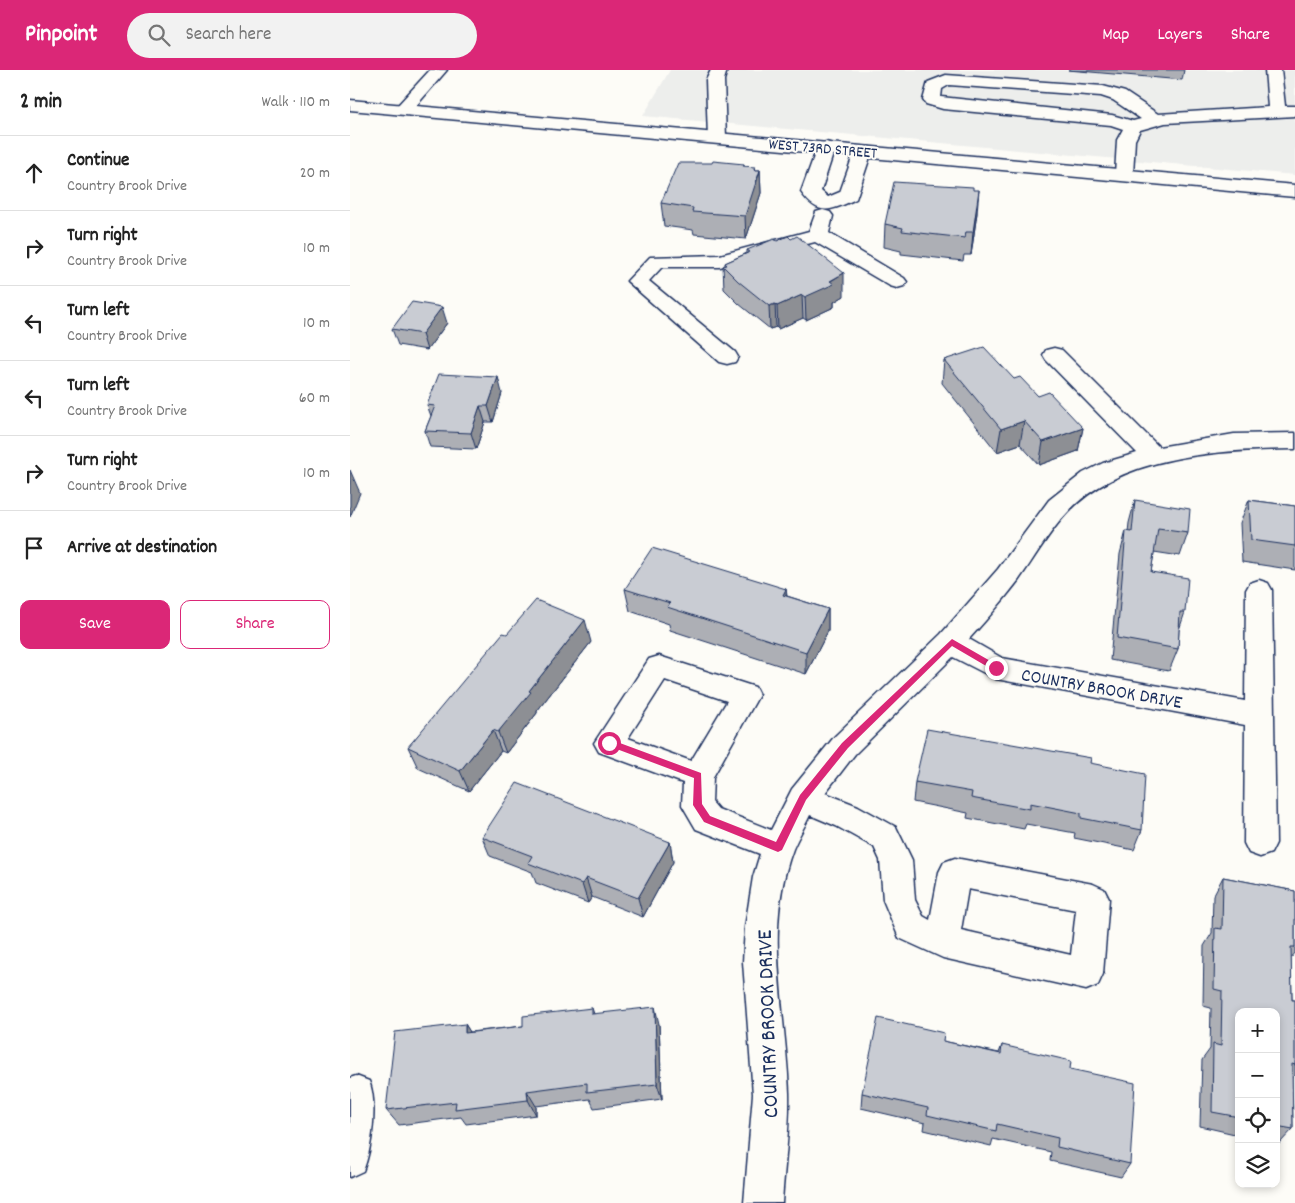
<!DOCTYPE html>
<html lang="en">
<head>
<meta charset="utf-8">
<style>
	:root { --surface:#fff; --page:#f2f2f2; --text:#222; --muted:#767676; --line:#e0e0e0; --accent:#db2777 }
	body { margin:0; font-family:Dekko,sans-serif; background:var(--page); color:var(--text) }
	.controls { position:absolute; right:15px; bottom:15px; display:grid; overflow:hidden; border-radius:10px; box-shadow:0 2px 8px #0003 }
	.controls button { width:45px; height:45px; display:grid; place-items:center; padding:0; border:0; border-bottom:1px solid var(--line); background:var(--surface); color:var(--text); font:25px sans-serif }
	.stop { position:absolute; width:15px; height:15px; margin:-11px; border:4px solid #db2777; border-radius:50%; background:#fff }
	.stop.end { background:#db2777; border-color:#fff; box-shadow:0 1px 5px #0008 }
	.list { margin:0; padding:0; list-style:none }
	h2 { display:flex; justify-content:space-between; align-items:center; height:65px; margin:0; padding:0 20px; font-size:21px }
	h2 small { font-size:16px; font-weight:400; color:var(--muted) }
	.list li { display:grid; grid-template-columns:32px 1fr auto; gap:15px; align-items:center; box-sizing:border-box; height:75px; padding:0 20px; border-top:1px solid var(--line) }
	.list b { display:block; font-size:19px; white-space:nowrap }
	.list p { margin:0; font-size:16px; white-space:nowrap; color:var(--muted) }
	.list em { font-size:16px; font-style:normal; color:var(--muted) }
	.actions { display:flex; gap:10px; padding:15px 20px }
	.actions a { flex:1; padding:11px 0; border:1px solid var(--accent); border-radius:10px; text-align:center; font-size:18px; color:var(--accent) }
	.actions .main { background:var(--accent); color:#fff }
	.icon { flex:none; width:28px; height:28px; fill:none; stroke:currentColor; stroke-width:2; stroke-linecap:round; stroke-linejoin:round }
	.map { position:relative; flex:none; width:945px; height:1133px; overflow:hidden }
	header { display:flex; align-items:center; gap:30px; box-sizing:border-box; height:70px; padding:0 25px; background:var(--accent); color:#fff }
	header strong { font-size:24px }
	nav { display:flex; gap:28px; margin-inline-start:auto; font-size:18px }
	.search { width:350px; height:45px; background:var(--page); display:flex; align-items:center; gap:12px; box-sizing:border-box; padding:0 18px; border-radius:28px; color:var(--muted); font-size:19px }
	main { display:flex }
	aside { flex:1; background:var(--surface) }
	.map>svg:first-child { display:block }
</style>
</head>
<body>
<header>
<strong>Pinpoint</strong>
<div class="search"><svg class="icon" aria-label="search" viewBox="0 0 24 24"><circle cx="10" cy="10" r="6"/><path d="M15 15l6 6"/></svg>Search here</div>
<nav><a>Map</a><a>Layers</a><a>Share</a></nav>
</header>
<main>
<aside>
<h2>2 min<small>Walk · 110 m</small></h2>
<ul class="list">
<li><svg class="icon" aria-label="ahead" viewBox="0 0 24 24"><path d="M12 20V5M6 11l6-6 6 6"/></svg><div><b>Continue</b><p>Country Brook Drive</p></div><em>20 m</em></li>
<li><svg class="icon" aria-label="right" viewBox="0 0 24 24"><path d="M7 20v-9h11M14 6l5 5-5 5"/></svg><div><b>Turn right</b><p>Country Brook Drive</p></div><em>10 m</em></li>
<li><svg class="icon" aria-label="left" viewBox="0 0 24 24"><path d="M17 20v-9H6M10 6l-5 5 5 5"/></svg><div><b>Turn left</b><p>Country Brook Drive</p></div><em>10 m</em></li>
<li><svg class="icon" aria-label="left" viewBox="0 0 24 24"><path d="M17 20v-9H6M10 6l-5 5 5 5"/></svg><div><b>Turn left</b><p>Country Brook Drive</p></div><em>60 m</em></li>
<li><svg class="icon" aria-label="right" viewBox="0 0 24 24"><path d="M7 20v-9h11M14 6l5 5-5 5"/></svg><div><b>Turn right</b><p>Country Brook Drive</p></div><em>10 m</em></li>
<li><svg class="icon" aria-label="arrive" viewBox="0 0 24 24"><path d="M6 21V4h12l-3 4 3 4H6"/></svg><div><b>Arrive at destination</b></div></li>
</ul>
<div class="actions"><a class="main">Save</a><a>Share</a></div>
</aside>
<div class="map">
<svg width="945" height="1133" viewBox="0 0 945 1133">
	<rect width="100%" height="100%" fill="#fdfcf7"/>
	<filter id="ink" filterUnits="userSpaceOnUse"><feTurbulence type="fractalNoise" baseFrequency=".02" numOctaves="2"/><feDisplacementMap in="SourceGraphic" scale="10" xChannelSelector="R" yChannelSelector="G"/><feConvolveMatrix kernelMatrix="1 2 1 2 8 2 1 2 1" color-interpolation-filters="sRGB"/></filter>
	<g filter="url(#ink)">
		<polygon fill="#edeeec" points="320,0 945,0 945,105 293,46"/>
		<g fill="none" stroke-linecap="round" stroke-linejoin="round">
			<defs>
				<g id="minor">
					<polygon points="80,0 97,0 59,44 47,44 44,40 47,36"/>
					<polygon points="361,0 377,0 374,10 376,68 373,72 361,72 358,68 356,10"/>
					<path d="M915,0h16l4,36h10v10l-130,7 -25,7 -5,10 -2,35 -2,4h-14l-2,-4 2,-35 6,-11 -12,-4 -168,-16 -17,-5 -3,-4 5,-18 18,-7 157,11 22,6 33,22 110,-7zM599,15l152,11 12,4 28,19 -8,2 -21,-6 -171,-18 1,-8z"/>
					<path d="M476,72l6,2 3,4 -14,43 7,6 12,-5 16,-45h14l2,4 -16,48c-24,11 -37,19 -55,-7l16,-44 3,-4z"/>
					<polygon points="473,140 480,142 483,146 479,163 554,208 557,212 554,216 547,218 540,216 465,172 370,197 312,197 299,211 385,282 388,287 385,292 377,294 369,292 277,211 300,187 370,185 459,161 466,142"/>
					<path d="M704,278l8,2 97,97 75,-13 61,-1v16c-74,1 -174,5 -228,64 -19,20 -33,46 -49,68 -15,20 -32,39 -49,58l33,19 243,43 1,-111 4,-7 9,-3 9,3 4,7 4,253 -5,10 -11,4 -11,-4 -5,-10 1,-118 -249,-46 -43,-22 -98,97 -30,39 33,13 38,21 16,33 3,40 8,16 7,4 9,-48 5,-10 11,-4 138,26 11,5 5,10 -6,75 -5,11 -12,5 -143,-32 -44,-20 -16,-38 -3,-40 -6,-13 -38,-21 -26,-11c-5,11 -12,22 -17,34 -30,80 -7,162 -4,244 1,36 -5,74 -7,110h-38l9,-109 -10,-132 2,-35 8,-50 7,-23 -64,-25 -14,-24 1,-22 -84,-31 -5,-9 55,-84 10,-3 96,31 4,8 -46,82 -1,25 6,7 53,21 21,-41 43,-53 106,-102 57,-65 51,-69 34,-27 20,-10 34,-10 -91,-93 -3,-5 3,-5zM315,610l62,21 -36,60 -63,-23zM618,819l108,21 -5,45 -110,-25z"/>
					<path d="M6,1006l13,5c9,22 3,68 -6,90l-13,6v-99z"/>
				</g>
				<polygon id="major" points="0,30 945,115 945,127 0,40"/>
			</defs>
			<use href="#minor" stroke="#1b2f5e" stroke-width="3"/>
			<use href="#major" stroke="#1b2f5e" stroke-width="3"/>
			<use href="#minor" fill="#fdfcf7" fill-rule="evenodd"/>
			<use href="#major" fill="#fdfcf7" fill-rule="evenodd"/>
		</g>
		<g fill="#adafb5" stroke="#1b2f5e">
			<polygon points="718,0 834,0 832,10"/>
			<polygon points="394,94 394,96 405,100 410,100 411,123 396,169 344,164 343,160 314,156 311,133"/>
			<polygon points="623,120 627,143 621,185 614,185 613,191 551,184 551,181 534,177 535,154"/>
			<polygon points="397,180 494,226 484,232 484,237 456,250 453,248 428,259 426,257 420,259 389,234 374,219 373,196 375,195 375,193 397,183"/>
			<polygon points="97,253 77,280 48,275 42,259"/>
			<polygon points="594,290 664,309 733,358 728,381 689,395 670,374 647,382 592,313"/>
			<polygon points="152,323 143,352 135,352 126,379 80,377 75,361 81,346 77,335"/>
			<polygon points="785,430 838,463 830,486 804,482 801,502 835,542 829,560 828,579 819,601 760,590 770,484 776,461 778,462 779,453"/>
			<polygon points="899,430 945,436 945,500 892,492 890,453"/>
			<polygon points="275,519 436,519 437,526 478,539 478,561 456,604 320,560 319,554 280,541"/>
			<polygon points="157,564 241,572 187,641 187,643 156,683 151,681 119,721 68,698 58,677"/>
			<polygon points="740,693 792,760 784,780 724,768 725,763 676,754 674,759 617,748 618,743 563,732 565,712"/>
			<polygon points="132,767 320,772 323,792 293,847 242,827 238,833 186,813 182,802 140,786"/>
			<polygon points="873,807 945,821 945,883 941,888 942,930 945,930 945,1005 942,1008 943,1059 929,1074 926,1073 926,942 889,942 889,1065 850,1056 852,990 860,979 861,938 853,936 854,876 862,863 863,826"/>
			<polygon points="242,938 244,944 309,954 312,1029 244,1038 240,1029 186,1036 186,1045 116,1054 111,1047 49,1055 36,1040 115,954 120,962 173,956"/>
			<polygon points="593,971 649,983 652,975 720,999 780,1094 771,1107 700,1091 701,1082 643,1069 641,1076 574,1060 575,1053 511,1038 512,1023"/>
		</g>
		<g fill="#8d8f94" stroke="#1b2f5e">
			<polygon points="405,97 406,114 410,100 411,123 396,169 395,146"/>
			<polygon points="629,120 627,143 621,185 623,162"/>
			<polygon points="494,203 494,226 484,232 484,237 456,250 455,227"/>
			<polygon points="452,225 453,248 428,259 427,236"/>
			<polygon points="425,234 426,257 420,259 419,236"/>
			<polygon points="92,237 97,253 77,280 72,264"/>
			<polygon points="148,307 152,323 143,352 138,336"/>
			<polygon points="130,336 135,352 126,379 121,363"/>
			<polygon points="674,351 670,374 647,382 651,359"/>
			<polygon points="733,358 728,381 689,395 693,372"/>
			<polygon points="0,400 10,423 0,447"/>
			<polygon points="436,519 437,542 433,525"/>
			<polygon points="478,539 478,561 456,604 456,582"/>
			<polygon points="235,550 241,572 187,641 187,643 156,683 148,662 179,621"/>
			<polygon points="143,660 151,681 119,721 110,701"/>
			<polygon points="320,772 323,792 293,847 288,828"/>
			<polygon points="236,808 242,827 238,833 232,814"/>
			<polygon points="305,937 309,954 312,1029 307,1014"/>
			<polygon points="115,954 125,970 115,963"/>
			<polygon points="177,1021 186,1036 186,1045 178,1030"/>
		</g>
		<g fill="#c9ccd3" stroke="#1b2f5e">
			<polygon points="363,91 394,94 393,96 405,97 404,100 410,100 395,146 342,142 343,138 311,133 328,93 362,93"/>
			<polygon points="544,112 623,117 623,120 629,120 623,162 616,162 615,168 552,161 553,158 535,154"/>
			<polygon points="438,166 441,169 447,166 494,203 480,211 484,214 455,227 452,225 427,236 425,234 419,236 388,211 373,196 377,195 375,193 400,182 397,180 424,169 427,171"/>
			<polygon points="62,232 92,237 72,264 42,259"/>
			<polygon points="634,277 664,309 670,307 688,326 699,322 733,358 693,372 674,351 651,359 594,290"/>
			<polygon points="89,304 148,307 138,336 130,336 121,363 75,361 85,336 77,335"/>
			<polygon points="785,430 840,439 838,463 808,459 801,502 838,508 835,542 830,542 828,579 767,568 776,461 782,462"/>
			<polygon points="899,430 945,436 945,476 901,470"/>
			<polygon points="302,478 436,519 433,525 478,539 456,582 317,537 320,533 275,519"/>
			<polygon points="186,530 235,550 179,621 181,622 148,662 143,660 110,701 58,677 153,563 157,564"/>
			<polygon points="577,659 741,688 740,693 795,704 792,760 731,748 731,743 680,733 680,739 621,728 622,722 565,712"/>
			<polygon points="167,713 320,772 288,828 236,808 232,814 178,793 182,786 132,767"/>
			<polygon points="873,807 945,821 945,877 941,877 942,930 945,930 945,995 942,994 943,1059 926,1056 926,942 889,942 889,1047 862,1042 863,974 871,976 872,921 864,919 865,858 872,859"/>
			<polygon points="305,937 307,1014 237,1022 237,1013 177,1021 178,1030 105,1039 106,1032 36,1040 45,962 115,954 115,963 173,956 173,946 242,938 242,944"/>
			<polygon points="528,948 594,963 593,971 651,984 652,975 721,991 720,999 785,1013 780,1094 707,1077 708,1068 647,1054 646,1061 577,1045 578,1038 512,1023"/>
		</g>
	</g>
	<polygon fill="#db2777" points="602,569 649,596 649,600 643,600 602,576 498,678 456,730 432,780 428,782 354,752 343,735 344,708 256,675 255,673 259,669 351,703 352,734 360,746 426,772 450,725 492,673"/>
	<g text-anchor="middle" stroke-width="4" stroke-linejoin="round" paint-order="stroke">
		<g font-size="16" fill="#1b2f5e" stroke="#fdfcf7">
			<text transform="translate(473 77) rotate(5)" y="6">WEST 73RD STREET</text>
		</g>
		<g font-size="19" fill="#1b2f5e" stroke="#fdfcf7">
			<text transform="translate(752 617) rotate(10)" y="7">COUNTRY BROOK DRIVE</text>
		</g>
		<g font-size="22" fill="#1b2f5e" stroke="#fdfcf7">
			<text transform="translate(416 954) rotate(-92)" y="8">COUNTRY BROOK DRIVE</text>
		</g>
	</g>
</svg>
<div class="controls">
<button>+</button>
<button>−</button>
<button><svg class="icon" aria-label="locate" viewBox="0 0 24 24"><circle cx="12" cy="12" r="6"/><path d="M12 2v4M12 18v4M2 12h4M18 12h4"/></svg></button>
<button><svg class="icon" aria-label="layers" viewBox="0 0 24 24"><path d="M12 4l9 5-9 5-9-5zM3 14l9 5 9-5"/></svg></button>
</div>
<div class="stop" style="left:259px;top:673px"></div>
<div class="stop end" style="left:646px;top:598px"></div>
</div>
</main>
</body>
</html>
